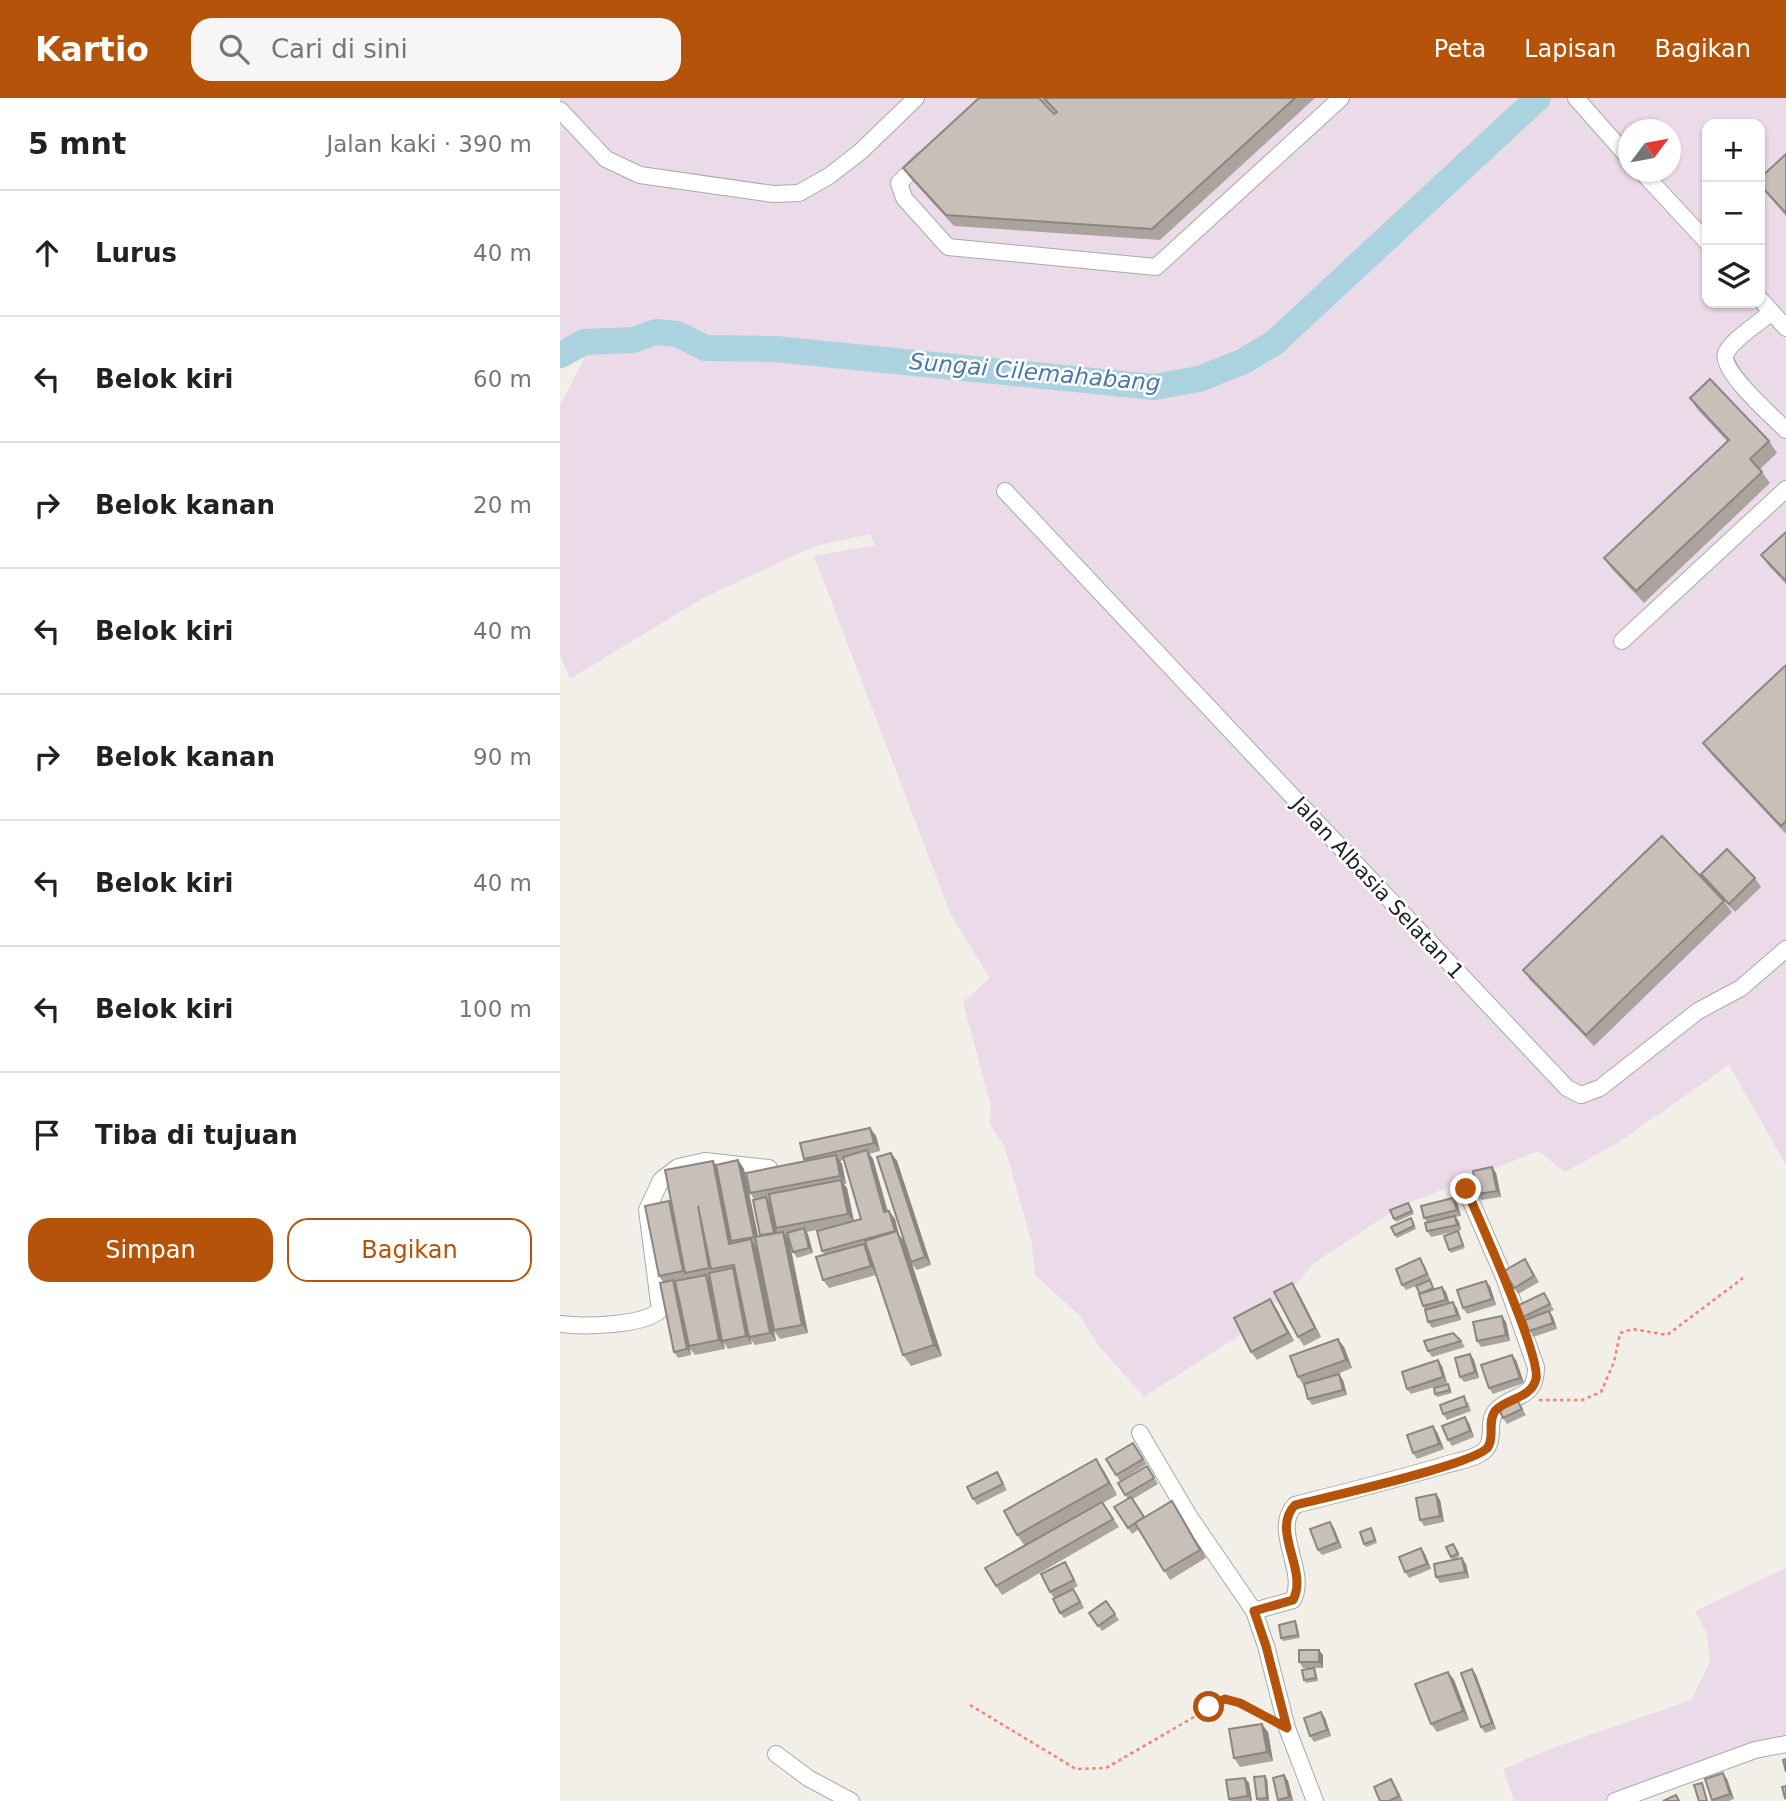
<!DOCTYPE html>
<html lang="id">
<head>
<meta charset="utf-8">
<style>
	:root { --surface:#fff; --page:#f6f6f6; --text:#222; --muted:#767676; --line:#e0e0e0; --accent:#b45309 }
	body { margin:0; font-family:"DejaVu Sans",sans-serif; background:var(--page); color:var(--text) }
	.controls { position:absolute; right:21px; top:21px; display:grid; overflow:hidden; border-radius:14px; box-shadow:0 2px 5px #0004 }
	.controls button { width:63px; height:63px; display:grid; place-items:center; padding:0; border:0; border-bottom:2px solid var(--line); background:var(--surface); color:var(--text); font:35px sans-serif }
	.compass { position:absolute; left:1058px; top:21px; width:63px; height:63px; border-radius:50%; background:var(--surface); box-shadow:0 2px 5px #0004; rotate:58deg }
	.stop { position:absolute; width:21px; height:21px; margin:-16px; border:5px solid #b45309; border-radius:50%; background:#fff }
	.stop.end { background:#b45309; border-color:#fff; box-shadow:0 2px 7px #0008 }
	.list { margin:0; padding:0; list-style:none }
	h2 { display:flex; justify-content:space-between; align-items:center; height:91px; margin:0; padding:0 28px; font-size:30px }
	h2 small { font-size:23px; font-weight:400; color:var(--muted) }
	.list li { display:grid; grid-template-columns:46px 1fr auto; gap:21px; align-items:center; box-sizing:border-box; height:126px; padding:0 28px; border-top:2px solid var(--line) }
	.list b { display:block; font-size:26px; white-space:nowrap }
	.list em { font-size:23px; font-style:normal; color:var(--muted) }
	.actions { display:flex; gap:14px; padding:21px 28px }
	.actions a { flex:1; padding:16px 0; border:2px solid var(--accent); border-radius:21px; text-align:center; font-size:24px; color:var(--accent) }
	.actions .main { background:var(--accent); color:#fff }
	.icon { flex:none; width:38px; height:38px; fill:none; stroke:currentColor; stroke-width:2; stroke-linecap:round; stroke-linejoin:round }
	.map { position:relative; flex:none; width:1226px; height:1703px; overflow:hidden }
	header { display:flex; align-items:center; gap:42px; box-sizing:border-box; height:98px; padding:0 35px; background:var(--accent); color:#fff }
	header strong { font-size:33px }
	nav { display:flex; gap:38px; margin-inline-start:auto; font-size:24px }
	.search { width:490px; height:63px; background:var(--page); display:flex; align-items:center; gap:18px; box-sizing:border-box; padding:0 24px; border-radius:21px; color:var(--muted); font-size:26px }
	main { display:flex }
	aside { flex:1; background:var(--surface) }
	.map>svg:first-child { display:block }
</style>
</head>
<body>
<header>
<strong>Kartio</strong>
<div class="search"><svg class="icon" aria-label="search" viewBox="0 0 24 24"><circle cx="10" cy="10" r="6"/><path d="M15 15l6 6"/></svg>Cari di sini</div>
<nav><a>Peta</a><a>Lapisan</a><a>Bagikan</a></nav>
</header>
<main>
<aside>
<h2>5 mnt<small>Jalan kaki · 390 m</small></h2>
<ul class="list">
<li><svg class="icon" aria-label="ahead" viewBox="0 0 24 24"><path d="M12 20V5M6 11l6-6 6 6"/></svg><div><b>Lurus</b></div><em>40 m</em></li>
<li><svg class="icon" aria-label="left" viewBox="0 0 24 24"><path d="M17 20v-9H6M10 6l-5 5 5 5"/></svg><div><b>Belok kiri</b></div><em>60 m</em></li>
<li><svg class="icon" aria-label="right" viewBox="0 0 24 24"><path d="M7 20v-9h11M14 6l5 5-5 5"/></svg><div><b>Belok kanan</b></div><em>20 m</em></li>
<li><svg class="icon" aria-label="left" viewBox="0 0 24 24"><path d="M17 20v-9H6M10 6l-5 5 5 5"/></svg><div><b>Belok kiri</b></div><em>40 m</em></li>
<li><svg class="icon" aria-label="right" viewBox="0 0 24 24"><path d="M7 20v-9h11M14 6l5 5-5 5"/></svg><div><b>Belok kanan</b></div><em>90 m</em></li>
<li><svg class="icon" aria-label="left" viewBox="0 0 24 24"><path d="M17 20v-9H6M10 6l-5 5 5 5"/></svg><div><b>Belok kiri</b></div><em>40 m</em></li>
<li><svg class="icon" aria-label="left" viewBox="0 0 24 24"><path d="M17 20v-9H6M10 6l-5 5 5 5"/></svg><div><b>Belok kiri</b></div><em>100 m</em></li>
<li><svg class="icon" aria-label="arrive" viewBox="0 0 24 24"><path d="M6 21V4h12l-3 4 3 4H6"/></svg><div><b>Tiba di tujuan</b></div></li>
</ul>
<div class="actions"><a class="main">Simpan</a><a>Bagikan</a></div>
</aside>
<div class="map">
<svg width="1226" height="1703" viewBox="0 0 1226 1703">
	<rect width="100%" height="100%" fill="#f2efe9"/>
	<g fill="#ebdbe8" fill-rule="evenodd">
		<path d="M0,0h1226v1067l-57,-100 -113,79 -51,28 -27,-21 -139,56 -86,57 -22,27 -51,44 -96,62 -46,-52 -18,-29 -45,-41 -3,-31 -28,-99 -14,-20 1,-19 -28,-104 27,-24 -39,-63 -137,-359 61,-11 -5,-11 -55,12 -112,52 -133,81 -10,-24v-250l24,-46 -24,-21zM1147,26h53v179h-53zM1068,32h42v42h-42z"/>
		<polygon points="1226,1470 1226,1639 1149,1660 1048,1703 954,1703 943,1671 990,1651 1131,1602 1150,1564 1147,1536 1135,1513"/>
	</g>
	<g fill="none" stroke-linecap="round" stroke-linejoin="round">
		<polyline stroke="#aad3df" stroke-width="26" points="1,257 24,244 73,242 96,234 117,236 145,250 215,251 594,289 639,281 684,263 714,245 978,0"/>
		<defs>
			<g id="minor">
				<polyline points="1016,0 1068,59"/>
				<polyline points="0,12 46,61 80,77 213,96 239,95 269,78 300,54 356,0"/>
				<polyline points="362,62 339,85 344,100 388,149 596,169 781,0"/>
				<polyline points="1082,74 1147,144"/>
				<polyline points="1200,201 1226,230"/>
				<path d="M1211,214c-12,12 -38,26 -45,41 -7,17 48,65 60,77"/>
				<polyline points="445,393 1007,990 1021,997 1040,990 1138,913 1181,890 1226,851"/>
				<polyline points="1062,543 1226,391"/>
				<path d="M0,1226c22,3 84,2 100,-14l-13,-100 14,-30 17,-13 27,-6 64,7"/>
				<polyline points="580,1335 629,1418 694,1513"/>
				<polyline points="216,1656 248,1680 291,1703"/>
				<path d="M755,1703l-28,-73 -21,-82 -12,-35 39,-11c15,-30 -22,-69 2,-95 50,-13 100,-25 150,-40 12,-4 31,-6 40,-15 11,-11 1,-28 11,-39 16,-19 40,-9 40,-44l-32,-90 -38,-87"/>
				<polyline points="1055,1703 1195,1652 1226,1646"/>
			</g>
		</defs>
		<use href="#minor" stroke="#a9a9a9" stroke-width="18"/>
		<g stroke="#fa8072" stroke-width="2.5" stroke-dasharray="3.5 3.5" stroke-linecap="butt">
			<polyline points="979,1302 1022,1302 1041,1294 1054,1264 1060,1235 1073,1231 1107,1237 1183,1180"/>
			<polyline points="410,1607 516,1671 546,1670 665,1601 680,1605 708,1620"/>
		</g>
		<use href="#minor" stroke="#fff" stroke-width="16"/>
	</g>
	<g fill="#aba49e" fill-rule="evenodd">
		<polygon points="481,0 755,0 600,142 394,128 351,81 343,70 494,16 495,15"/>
		<polygon points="1226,56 1226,118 1200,88 1200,80"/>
		<polygon points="1130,300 1209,343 1217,355 1200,371 1210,385 1084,505 1052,471 1044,460 1167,343 1138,312"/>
		<polygon points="1226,434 1226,486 1209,468 1201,457"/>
		<polygon points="1226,567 1226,736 1151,656 1143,645"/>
		<polygon points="1141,776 1195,780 1201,789 1175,814 1147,784"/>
		<polygon points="1164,803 1172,814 1034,948 971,883 963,872"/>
		<path d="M310,1030l6,8 4,15 -11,3 4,5 15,52h1l6,8 4,16 5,6 -13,-88 6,8 34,104 -14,5 -6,-7 31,93 -31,10 -8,-11 -27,-80 -47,13 -6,-8 2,-25 -3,-4 9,-24 -24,5 6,21 -16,5 -4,-6 -5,-16h-2l3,4 19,93 -28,6 -6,-8 2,10 -21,4 -4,-5 1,4 -24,5 -4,-6 1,6 -30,6 -6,-7 2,7 -13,3 -4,-6 -11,-70 -4,-6 10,-75 3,4 41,-44 3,4 22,-5 6,9 14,68 3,-1 -7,-37 -4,-6 55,-32 -1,-2zM284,1062l17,59 -7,2 -7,-33 -3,-4h2l-4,-20 -2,-3z"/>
		<polygon points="932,1069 936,1075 941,1099 921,1102 917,1096"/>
		<polygon points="897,1105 901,1118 895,1119 899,1124 901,1132 898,1133 905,1150 891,1155 889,1152 898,1133 871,1139 867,1133 867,1124 864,1120"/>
		<polygon points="850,1108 854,1116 836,1124 834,1121"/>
		<polygon points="853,1123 856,1131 837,1140 835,1137"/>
		<polygon points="864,1166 871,1182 870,1182 874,1191 886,1194 890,1206 897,1210 901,1222 872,1230 868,1224 865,1212 863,1208 860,1195 856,1188 846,1192 842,1187"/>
		<polygon points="969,1167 979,1184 958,1196 954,1190"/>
		<polygon points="930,1188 936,1207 907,1216 903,1210"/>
		<polygon points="738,1194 761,1239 744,1248 738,1239"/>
		<polygon points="984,1195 994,1212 990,1214 993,1219 997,1231 973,1239 963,1219"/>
		<polygon points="716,1210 734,1243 697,1262 691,1254"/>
		<polygon points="946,1224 950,1243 921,1249 917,1243"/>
		<polygon points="901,1243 905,1249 872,1259 868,1253"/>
		<polygon points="784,1249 792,1270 772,1278 783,1282 787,1297 752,1307 748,1301 744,1288 738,1279"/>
		<polygon points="910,1256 914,1262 919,1280 904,1284 900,1279"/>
		<polygon points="956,1262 964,1285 933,1296 929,1290"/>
		<polygon points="882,1268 887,1285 851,1296 847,1291"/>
		<polygon points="888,1286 892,1295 877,1299 875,1296"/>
		<polygon points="955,1298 966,1317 947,1326 943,1320"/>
		<polygon points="908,1304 911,1313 887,1322 883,1316"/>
		<polygon points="909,1325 914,1339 892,1348 888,1342"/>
		<polygon points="877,1334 884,1351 857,1361 853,1355"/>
		<polygon points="573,1345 587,1366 560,1383 546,1361"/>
		<polygon points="544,1373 557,1397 543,1405 559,1429 442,1497 436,1488 465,1448 457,1437"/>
		<polygon points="437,1374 447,1392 417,1407 413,1401"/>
		<polygon points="591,1374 598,1386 573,1401 585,1419 618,1412 646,1460 610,1482 579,1431 572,1436 554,1409 568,1401 558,1385"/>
		<polygon points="876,1396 880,1402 884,1424 864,1428 860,1422"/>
		<polygon points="774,1430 782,1450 762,1457 758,1452"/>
		<polygon points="813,1433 817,1445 806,1449 804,1446"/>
		<polygon points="895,1449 900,1458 893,1462 891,1459"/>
		<polygon points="861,1450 865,1456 871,1471 849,1480 845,1474"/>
		<polygon points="505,1464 518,1488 494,1500 490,1494"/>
		<polygon points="906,1466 909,1480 880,1485 876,1479"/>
		<polygon points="517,1496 524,1510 504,1520 500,1515"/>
		<polygon points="546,1503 559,1522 542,1533 529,1515"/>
		<polygon points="735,1523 737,1526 740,1540 723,1543 721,1540"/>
		<polygon points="759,1552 763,1557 763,1570 755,1570 756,1573 758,1583 746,1585 744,1582 752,1570 743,1570 739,1564"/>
		<polygon points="912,1571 916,1577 936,1631 925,1635 921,1629"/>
		<polygon points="888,1574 894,1582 909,1622 877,1634 871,1626"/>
		<polygon points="761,1614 765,1620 771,1638 754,1644 750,1638"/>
		<polygon points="708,1634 713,1663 680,1669 674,1660"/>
		<polygon points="724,1677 728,1683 733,1703 719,1703 718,1702"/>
		<polygon points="685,1680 689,1685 692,1703 671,1703 669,1701"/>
		<polygon points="707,1681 709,1703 698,1703 697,1701"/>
		<polygon points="1167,1681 1174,1701 1169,1703 1153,1703 1152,1702"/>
		<polygon points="835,1687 843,1703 820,1703"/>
	</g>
	<g fill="#8b8681">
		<polygon points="310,1030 316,1038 320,1053 314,1045"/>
		<polygon points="307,1052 313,1061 330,1123 324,1114"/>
		<polygon points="331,1055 337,1063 371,1167 365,1159"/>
		<polygon points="276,1057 282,1066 286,1086 280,1078"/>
		<polygon points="178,1062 184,1071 200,1147 194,1139"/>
		<polygon points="153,1063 159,1072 171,1143 174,1148 169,1146"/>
		<polygon points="932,1069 936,1075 941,1099 937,1093"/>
		<polygon points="281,1082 287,1090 294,1124 288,1116"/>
		<polygon points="206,1099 210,1105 218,1140 214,1135"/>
		<polygon points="893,1100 897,1105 901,1118 897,1112"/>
		<polygon points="109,1103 115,1112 125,1175 129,1181 123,1173"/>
		<polygon points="329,1113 335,1121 339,1137 345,1144 382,1258 374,1247 335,1133"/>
		<polygon points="895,1118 899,1124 901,1132 897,1127"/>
		<polygon points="244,1130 248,1136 253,1155 249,1150"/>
		<polygon points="223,1134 229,1142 248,1235 242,1227"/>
		<polygon points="191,1141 197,1150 216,1243 210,1235"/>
		<polygon points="304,1146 310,1155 317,1177 311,1168"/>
		<polygon points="173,1170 179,1179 189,1239 192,1246 186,1238"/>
		<polygon points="146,1177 152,1185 162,1243 165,1251 159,1242"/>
		<polygon points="113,1182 117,1188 131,1257 127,1251"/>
		<polygon points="926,1183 930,1188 936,1207 932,1201"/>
		<polygon points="732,1185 738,1194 761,1239 755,1230"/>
		<polygon points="882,1189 886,1194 890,1207 886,1202"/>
		<polygon points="710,1201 716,1210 734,1243 728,1235"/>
		<polygon points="893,1204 897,1210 901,1222 897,1217"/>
		<polygon points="989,1213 993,1219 997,1231 993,1225"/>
		<polygon points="942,1218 946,1224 950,1243 946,1237"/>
		<polygon points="778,1241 784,1249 792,1270 786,1262"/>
		<polygon points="910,1256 914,1262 919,1280 915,1274"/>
		<polygon points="952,1257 956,1262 964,1285 960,1280"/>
		<polygon points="878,1262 882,1268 887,1285 883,1279"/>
		<polygon points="779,1276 783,1282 787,1297 783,1292"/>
		<polygon points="905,1319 909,1325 914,1339 910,1333"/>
		<polygon points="873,1328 877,1334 884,1351 879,1346"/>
		<polygon points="536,1361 544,1373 557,1397 549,1385"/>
		<polygon points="876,1396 880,1402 884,1424 880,1418"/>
		<polygon points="612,1403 618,1412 646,1460 640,1452"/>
		<polygon points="770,1424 774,1430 782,1450 778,1444"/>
		<polygon points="861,1450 865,1456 871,1471 867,1466"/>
		<polygon points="902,1460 906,1466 909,1480 905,1474"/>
		<polygon points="759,1552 763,1557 763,1570 759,1564"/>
		<polygon points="912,1571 916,1577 936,1631 932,1625"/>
		<polygon points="888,1574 894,1582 909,1622 903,1613"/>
		<polygon points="761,1614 765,1620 771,1638 767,1632"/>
		<polygon points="702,1626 708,1634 713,1663 707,1654"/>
		<polygon points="1163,1675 1167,1681 1174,1701 1170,1696"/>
		<polygon points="724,1677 728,1683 733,1703 729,1699"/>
		<polygon points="705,1678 707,1681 709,1703 707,1700"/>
		<polygon points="685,1680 689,1685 692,1703 688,1698"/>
	</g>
	<g fill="#c7bfb8" stroke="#8b8681" stroke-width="2">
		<polygon points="419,0 479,0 494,16 497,14 484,0 735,0 592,131 386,117 343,70"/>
		<polygon points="1226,56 1226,115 1200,87 1200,80"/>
		<polygon points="1150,281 1209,343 1190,361 1202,374 1076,493 1044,460 1169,342 1130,300"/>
		<polygon points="1226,434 1226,483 1201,457"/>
		<polygon points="1226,567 1226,723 1221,728 1143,645"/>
		<polygon points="1102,738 1164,803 1026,937 963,872"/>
		<polygon points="1167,751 1195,780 1169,806 1141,776"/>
		<polygon points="310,1030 314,1045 244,1061 240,1045"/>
		<polygon points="307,1052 324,1114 329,1113 335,1133 262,1153 257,1133 301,1121 283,1059"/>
		<polygon points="331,1055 365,1159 351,1164 317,1059"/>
		<polygon points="276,1057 280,1078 190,1095 186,1075"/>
		<polygon points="178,1062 194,1139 171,1143 156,1067"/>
		<polygon points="153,1063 169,1146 191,1141 210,1235 189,1239 174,1167 151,1171 138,1108 149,1170 125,1175 105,1072"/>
		<polygon points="932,1069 937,1093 917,1096 913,1073"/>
		<polygon points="281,1082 288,1116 216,1130 209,1096"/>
		<polygon points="206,1099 214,1135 200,1137 193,1102"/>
		<polygon points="893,1100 897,1112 864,1120 861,1108"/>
		<polygon points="109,1103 123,1173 99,1178 85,1108"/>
		<polygon points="848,1105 852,1113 834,1121 830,1112"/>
		<polygon points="895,1118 897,1127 867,1133 865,1125"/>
		<polygon points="851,1120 854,1128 835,1137 831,1129"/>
		<polygon points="244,1130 249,1150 233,1154 227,1135"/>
		<polygon points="337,1133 374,1247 343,1257 305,1143"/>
		<polygon points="898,1133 903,1147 889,1152 884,1138"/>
		<polygon points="223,1134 242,1227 214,1232 195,1139"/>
		<polygon points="304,1146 311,1168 263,1182 256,1159"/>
		<polygon points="860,1160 867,1176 842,1187 836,1171"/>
		<polygon points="965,1161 974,1178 954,1190 944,1173"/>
		<polygon points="173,1170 186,1238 162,1243 149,1175"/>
		<polygon points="146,1177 159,1242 129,1248 115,1183"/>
		<polygon points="113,1182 127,1251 114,1254 100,1185"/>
		<polygon points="870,1182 873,1190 860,1196 856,1188"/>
		<polygon points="926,1183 932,1201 903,1210 897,1192"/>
		<polygon points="732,1185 755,1230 738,1239 714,1194"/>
		<polygon points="882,1189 886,1202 863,1208 859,1196"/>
		<polygon points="984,1195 990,1206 963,1219 957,1208"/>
		<polygon points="710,1201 728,1235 691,1254 674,1220"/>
		<polygon points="893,1204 897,1217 868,1224 865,1212"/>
		<polygon points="989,1213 993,1225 969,1233 965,1222"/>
		<polygon points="942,1218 946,1237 917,1243 913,1224"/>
		<polygon points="893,1235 901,1243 868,1253 864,1243"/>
		<polygon points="778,1241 786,1262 738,1279 730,1258"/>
		<polygon points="910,1256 915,1274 900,1279 895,1260"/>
		<polygon points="952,1257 960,1280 929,1290 921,1267"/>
		<polygon points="878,1262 883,1279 847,1291 842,1274"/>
		<polygon points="779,1276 783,1292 748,1301 744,1286"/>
		<polygon points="888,1286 890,1292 875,1296 874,1290"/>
		<polygon points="904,1298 907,1308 883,1316 880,1307"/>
		<polygon points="955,1298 962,1311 943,1320 937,1307"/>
		<polygon points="905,1319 910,1333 888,1342 882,1328"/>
		<polygon points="873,1328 879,1346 853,1355 847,1337"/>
		<polygon points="573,1345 583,1361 556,1377 546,1361"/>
		<polygon points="536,1361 549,1385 457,1437 444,1413"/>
		<polygon points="587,1368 594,1380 565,1397 558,1385"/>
		<polygon points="437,1374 443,1386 413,1401 407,1389"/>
		<polygon points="876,1396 880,1418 860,1422 856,1400"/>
		<polygon points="571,1399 584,1419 568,1430 554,1409"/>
		<polygon points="612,1403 640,1452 604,1473 575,1425"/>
		<polygon points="542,1404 553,1421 436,1488 425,1470"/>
		<polygon points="770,1424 778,1444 758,1452 750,1431"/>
		<polygon points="811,1430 815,1442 804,1446 800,1434"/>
		<polygon points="893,1446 898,1455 891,1459 886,1449"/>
		<polygon points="861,1450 867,1466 845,1474 839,1459"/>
		<polygon points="902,1460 905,1474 876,1479 874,1466"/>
		<polygon points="505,1464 514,1482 490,1494 481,1476"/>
		<polygon points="513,1491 520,1504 500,1515 493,1501"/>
		<polygon points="546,1503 555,1516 538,1528 529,1515"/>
		<polygon points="735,1523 738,1537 721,1540 719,1527"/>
		<rect x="739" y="1552" width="20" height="12"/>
		<polygon points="754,1570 756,1580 744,1582 742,1572"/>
		<polygon points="912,1571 932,1625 921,1629 901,1575"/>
		<polygon points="888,1574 903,1613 871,1626 855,1586"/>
		<polygon points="761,1614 767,1632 750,1638 744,1620"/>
		<polygon points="702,1626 707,1654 674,1660 669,1631"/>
		<polygon points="1226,1661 1226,1674 1223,1662"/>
		<polygon points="1163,1675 1170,1696 1152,1702 1145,1681"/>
		<polygon points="724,1677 729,1699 718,1702 713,1680"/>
		<polygon points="705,1678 707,1700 697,1701 694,1679"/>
		<polygon points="685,1680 688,1698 669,1701 666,1682"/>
		<polygon points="831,1681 839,1698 829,1703 820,1703 814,1689"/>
		<polygon points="1142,1685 1147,1703 1139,1703 1134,1687"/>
		<polygon points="1226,1688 1226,1699 1225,1700 1222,1689"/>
		<polygon points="1116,1697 1119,1703 1103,1703"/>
	</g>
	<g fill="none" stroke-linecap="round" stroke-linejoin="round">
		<path stroke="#b45309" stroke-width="9" d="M649,1609l16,-8 15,4 47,25 -21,-82 -12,-35 39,-11c16,-30 -23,-69 2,-95 28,-7 182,-41 193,-58 7,-11 -1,-25 7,-36 11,-13 36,-12 41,-32 5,-23 -57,-160 -70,-190"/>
	</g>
	<g text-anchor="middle" stroke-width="5" stroke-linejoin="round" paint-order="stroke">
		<g font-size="21" fill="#222" stroke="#fff">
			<text transform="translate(818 790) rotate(47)" y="7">Jalan Albasia Selatan 1</text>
		</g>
		<g font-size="23" font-style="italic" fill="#4a7aab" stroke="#fff">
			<text transform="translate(475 274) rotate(5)" y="8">Sungai Cilemahabang</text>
		</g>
	</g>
</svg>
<div class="controls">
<button>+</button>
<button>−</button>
<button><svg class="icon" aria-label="layers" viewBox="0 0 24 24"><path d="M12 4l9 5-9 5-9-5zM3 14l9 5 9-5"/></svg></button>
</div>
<svg class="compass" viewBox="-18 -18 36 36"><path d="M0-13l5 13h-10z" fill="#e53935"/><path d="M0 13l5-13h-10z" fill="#767676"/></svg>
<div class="stop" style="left:649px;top:1609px"></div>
<div class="stop end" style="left:906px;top:1091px"></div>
</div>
</main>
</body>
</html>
